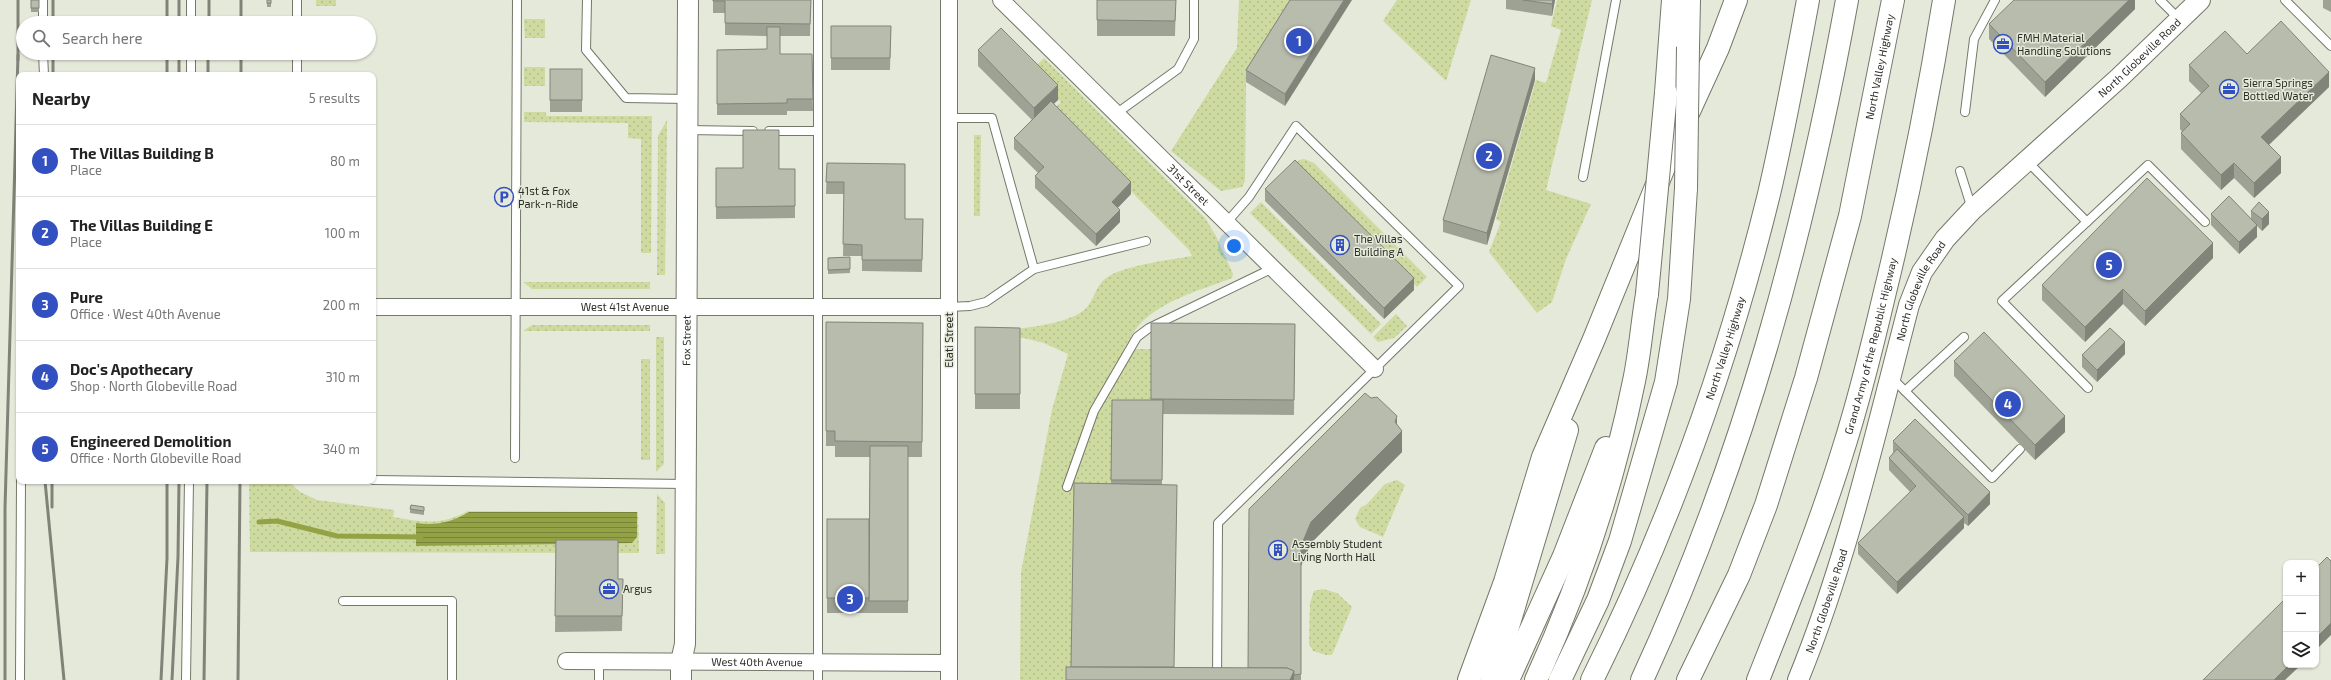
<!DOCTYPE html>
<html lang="en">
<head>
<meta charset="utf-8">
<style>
	:root { --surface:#fff; --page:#f6f6f6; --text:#222; --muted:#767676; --line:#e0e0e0; --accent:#3350c1 }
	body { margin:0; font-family:"Exo 2",sans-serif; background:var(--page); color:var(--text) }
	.controls { position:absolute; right:12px; bottom:12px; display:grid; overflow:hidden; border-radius:8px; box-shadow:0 1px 3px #0004 }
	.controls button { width:36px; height:36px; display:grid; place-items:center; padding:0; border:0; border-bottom:1px solid var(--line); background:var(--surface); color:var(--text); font:20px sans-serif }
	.you { position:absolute; left:1234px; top:246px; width:14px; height:14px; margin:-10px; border:3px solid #fff; border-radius:50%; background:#1a73e8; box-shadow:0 0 0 6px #1a73e833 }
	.badge { display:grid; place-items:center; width:26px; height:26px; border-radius:50%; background:var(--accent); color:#fff; font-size:13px; font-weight:700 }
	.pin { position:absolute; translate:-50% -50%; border:2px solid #fff; box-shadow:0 1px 4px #0006 }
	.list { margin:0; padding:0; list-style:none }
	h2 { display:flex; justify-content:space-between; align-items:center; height:52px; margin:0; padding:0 16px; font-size:17px }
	h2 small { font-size:13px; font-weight:400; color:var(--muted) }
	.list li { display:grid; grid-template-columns:26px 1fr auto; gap:12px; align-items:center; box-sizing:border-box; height:72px; padding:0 16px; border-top:1px solid var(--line) }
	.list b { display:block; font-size:15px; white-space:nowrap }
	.list p { margin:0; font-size:13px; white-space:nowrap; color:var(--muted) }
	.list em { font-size:13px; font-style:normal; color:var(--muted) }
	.icon { flex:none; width:22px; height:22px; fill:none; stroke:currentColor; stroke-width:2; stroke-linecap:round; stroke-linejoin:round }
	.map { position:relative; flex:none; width:2331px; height:680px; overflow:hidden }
	.search { position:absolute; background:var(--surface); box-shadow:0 1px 3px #0004; left:16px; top:16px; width:360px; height:44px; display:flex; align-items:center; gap:10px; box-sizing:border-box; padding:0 14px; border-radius:22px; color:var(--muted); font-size:15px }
	.panel { position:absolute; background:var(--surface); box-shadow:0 1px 3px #0004; left:16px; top:72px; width:360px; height:412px; border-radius:8px }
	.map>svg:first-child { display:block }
</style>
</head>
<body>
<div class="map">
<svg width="2331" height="680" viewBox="0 0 2331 680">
	<defs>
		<pattern id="grass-dots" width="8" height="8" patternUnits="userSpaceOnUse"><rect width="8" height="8" fill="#cddaa0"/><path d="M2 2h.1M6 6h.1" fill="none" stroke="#b0bb8a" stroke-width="1.8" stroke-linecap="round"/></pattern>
		<pattern id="water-rules" width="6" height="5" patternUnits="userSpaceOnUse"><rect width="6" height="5" fill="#92a245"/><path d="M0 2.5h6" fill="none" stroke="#77843a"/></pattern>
	</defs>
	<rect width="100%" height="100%" fill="#e5e9d9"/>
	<g fill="url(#grass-dots)">
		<rect x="316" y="0" width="20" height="6"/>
		<polygon points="1239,0 1297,0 1246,82 1245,181 1242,187 1221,191 1171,151 1237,48"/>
		<polygon points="1397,0 1471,0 1446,81 1383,21"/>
		<polygon points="1557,0 1592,0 1546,190 1591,204 1566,259 1552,302 1537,313 1489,252 1501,222 1496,219 1536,80 1546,83 1561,30 1551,26"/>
		<polygon points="524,19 545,19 545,38 525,38"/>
		<path d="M1044,58l161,160 11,18 17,38 -1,4c-31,12 -70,22 -93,47 -6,7 -10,16 -15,24h27v65l-40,81 -40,185h-51l1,-108 31,-162 16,-56 -24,-11 -20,-5 -49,-2v-4c26,-1 89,-5 109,-22 10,-8 11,-24 22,-32 18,-13 64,-18 86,-22l-3,-6 -137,-139 9,-9 -30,-31z"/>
		<rect x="524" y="67" width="21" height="19"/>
		<polygon points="524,112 546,112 546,116 652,116 651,253 641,253 641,139 628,138 628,123 524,122"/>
		<polygon points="667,120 665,275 657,275 658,136"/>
		<polygon points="974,135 981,135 980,216 974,216"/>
		<polygon points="1304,159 1314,163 1427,277 1417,287 1294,165 1299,160"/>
		<polygon points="1261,202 1381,324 1371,334 1250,213"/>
		<polygon points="523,282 650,282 650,289 532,289"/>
		<polygon points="1396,314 1407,326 1394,338 1378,342 1373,337"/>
		<polygon points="532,325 650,325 650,331 523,331"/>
		<polygon points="656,337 664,337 664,464 656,472"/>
		<rect x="641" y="359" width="9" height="101"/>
		<polygon points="1397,480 1405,485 1383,537 1360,527 1355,519 1360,508 1367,504 1385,484"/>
		<path d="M249,481h39l12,11 17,8 77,10 -1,7c29,5 47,9 75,-6l170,1 1,41 -389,-1z"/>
		<polygon points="657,494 665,503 665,554 656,554"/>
		<polygon points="1323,589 1337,593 1352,607 1332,655 1326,655 1313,651 1309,644 1310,603 1314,591"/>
	</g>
	<path fill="url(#water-rules)" d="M469,512h168v25l-5,6 -216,3v-23c20,3 36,-1 53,-11z"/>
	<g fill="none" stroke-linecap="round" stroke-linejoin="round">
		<polyline stroke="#92a245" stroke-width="5" points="259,522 277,521 337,536 421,537"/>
		<defs>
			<g id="service">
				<polyline points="43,0 43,23"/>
				<polyline points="297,0 297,23"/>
				<polyline points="587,0 586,50 626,98 687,99"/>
				<polyline points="818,0 818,680"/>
				<polyline points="2160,0 2179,19"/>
				<polyline points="2285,0 2331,46"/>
				<polyline points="191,23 191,0"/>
				<polyline points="43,53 44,75"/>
				<polyline points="191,75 191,53"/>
				<polyline points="297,75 297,53"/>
				<polyline points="1965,112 1974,39 1995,0"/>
				<polyline points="1117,113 1178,69 1194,39 1194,0"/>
				<polyline points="687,130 753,131"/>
				<polyline points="769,131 818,131"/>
				<polyline points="2027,161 2087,222"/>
				<polyline points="1960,171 1972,209"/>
				<polyline points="1583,177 1616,0"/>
				<polyline points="1034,269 1146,241"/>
				<polyline points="949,307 970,306 986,302 1034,269 992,118 949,118"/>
				<polyline points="1892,378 1992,478 2020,449"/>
				<polyline points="2088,388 2002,301 2148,165 2205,222"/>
				<polyline points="1905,391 1964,337"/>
				<polyline points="515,458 517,0"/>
				<polyline points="373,480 686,484"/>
				<polyline points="1067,487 1094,411 1137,337 1149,328 1273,268"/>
				<polyline points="343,601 452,601 452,680"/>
				<polyline points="20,680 21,481"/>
				<polyline points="186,680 189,481"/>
				<polyline points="599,680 599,661"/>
				<polyline points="1217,680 1218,523 1459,286 1296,126 1249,197 1227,222"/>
			</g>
			<g id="minor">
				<polyline points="949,0 949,680"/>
				<path id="s1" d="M1001,0l374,369"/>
				<path id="s2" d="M373,307h576"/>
				<path id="s3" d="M566,661l383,2"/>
			</g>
			<g id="tertiary">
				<path id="s4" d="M681,680v-18l4,-18 3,-644"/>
				<path id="s5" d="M1798,680c49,-120 78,-249 111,-375l13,-33 23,-33 27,-29 147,-132 81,-78"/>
			</g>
			<g id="motorway">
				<polyline points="1688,47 1689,0"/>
				<polyline points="1666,93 1673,0"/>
				<polyline points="1469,680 1505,582 1543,457 1594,339 1669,155 1718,48 1736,0"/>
				<polyline points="1492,680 1567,430"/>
				<polyline points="1508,680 1564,556 1606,448"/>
				<path d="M1536,680c44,-96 77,-195 98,-299 6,-28 8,-58 13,-87"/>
				<polyline points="1560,680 1598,600 1620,541 1666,382 1679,299 1686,188"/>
				<path id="s6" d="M1592,680c77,-154 136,-319 177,-486 15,-64 27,-129 39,-194"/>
				<path d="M1642,680c101,-218 162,-444 205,-680"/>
				<path id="s7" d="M1688,680l51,-105 27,-70 40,-127 44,-162 43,-216"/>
				<path id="s8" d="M1758,680c30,-76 61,-152 85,-230 16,-50 29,-103 41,-154 24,-98 44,-196 60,-296"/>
			</g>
		</defs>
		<use href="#service" stroke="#747869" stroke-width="10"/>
		<use href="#minor" stroke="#747869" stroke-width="18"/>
		<use href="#tertiary" stroke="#747869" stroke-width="22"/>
		<use href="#motorway" stroke="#747869" stroke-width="24"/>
		<use href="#service" stroke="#fff" stroke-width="8"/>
		<use href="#minor" stroke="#fff" stroke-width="16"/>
		<use href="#tertiary" stroke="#fff" stroke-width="20"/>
		<use href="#motorway" stroke="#fff" stroke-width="22"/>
		<g stroke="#818379" stroke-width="3">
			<polyline points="18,0 18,60"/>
			<polyline points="53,23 53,0"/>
			<polyline points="167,23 167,0"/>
			<polyline points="179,23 179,0"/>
			<polyline points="209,23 209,0"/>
			<polyline points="241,23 241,0"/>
			<polyline points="53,75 53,53"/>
			<polyline points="167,75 167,53"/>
			<polyline points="179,75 179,53"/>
			<polyline points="208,75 208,53"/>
			<polyline points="241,75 241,53"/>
			<polyline points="45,481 64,680"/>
			<polyline points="52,507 52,481"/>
			<polyline points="5,680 5,508 18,55"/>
			<polyline points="161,680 167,558 167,481"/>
			<polyline points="172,680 178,557 179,481"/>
			<polyline points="204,680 207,481"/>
			<polyline points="238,680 240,481"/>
		</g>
		<defs>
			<g id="motorway-bridge">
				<polyline points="1686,188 1688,47"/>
				<polyline points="1647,294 1666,93"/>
			</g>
		</defs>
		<use href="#motorway-bridge" stroke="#747869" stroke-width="24" stroke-linecap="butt"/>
		<use href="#motorway-bridge" stroke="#fff" stroke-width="22"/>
	</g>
	<g fill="#9ea295">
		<rect x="31" y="0" width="8" height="12"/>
		<rect x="267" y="0" width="4" height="7"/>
		<polygon points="713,0 811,0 810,36 780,36 780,54 812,54 813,111 787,111 787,115 717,115 717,50 767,49 767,36 725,35 725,13 713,13"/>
		<polygon points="1097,0 1176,0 1175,36 1097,36"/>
		<polygon points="1290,0 1285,106 1246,82 1246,70"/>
		<polygon points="1506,0 1555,0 1552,16 1506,9"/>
		<polygon points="2135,0 2135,9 2045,97 1989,39 1989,24"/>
		<polygon points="2323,0 2331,0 2331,12 2323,8"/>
		<polygon points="831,26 891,26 890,70 831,70"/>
		<polygon points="978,50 1058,100 1053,104 1131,194 1117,208 1120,222 1096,246 1035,188 1035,176 1038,173 1014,149 1014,138 1032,120 978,66"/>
		<polygon points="2247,54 2329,87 2269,145 2281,173 2254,198 2234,178 2221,190 2181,149 2181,133 2182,132 2180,129 2180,114 2201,93 2189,81 2189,65"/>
		<rect x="550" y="69" width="32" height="43"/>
		<polygon points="1535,80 1487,245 1443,232 1443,220"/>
		<polygon points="827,163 905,219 923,219 922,272 862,271 862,256 843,256 844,194 826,194"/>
		<polygon points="716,168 795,169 795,218 716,219"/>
		<polygon points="1265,189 1414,290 1384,319 1265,201"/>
		<polygon points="2251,211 2269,224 2262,231 2257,226 2257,237 2239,254 2211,225 2211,214 2251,219"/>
		<polygon points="850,257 850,273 828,274 828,258"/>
		<polygon points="2213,258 2145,326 2123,304 2085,342 2042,300 2042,285"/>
		<polygon points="826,322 923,323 922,457 908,457 908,613 827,613 827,519 869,519 870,457 835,457 835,446 826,446"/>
		<polygon points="1151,323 1295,324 1294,415 1163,414 1162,484 1174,667 1248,668 1249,509 1397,425 1402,452 1311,543 1301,566 1301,680 1066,680 1071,667 1111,484 1112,400 1151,400"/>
		<polygon points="975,327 1020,328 1020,409 975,409"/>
		<polygon points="2125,354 2097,382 2082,367 2082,355"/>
		<polygon points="1954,361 2065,432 2035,460 1954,376"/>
		<polygon points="1893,441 1990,504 1968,526 1964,523 1964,528 1897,594 1858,554 1858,543 1910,492 1889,470 1889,458 1893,453"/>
		<polygon points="410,509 424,511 424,515 410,513"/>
		<polygon points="556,540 618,579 623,579 622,631 555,632"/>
	</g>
	<g fill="#818479">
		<polygon points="1344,0 1352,0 1285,106 1285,94"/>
		<polygon points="1553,0 1555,0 1552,16 1552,4"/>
		<polygon points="2129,0 2135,0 2135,9 2045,97 2045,82"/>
		<polygon points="1535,68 1535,80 1487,245 1487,233"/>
		<polygon points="2329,72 2329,87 2261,152 2261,137"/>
		<polygon points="1058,85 1058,100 1034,123 1034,108"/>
		<polygon points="2281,157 2281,173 2254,198 2254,183"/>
		<polygon points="2234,163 2234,178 2221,190 2221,175"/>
		<polygon points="1131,182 1131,194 1112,214 1112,202"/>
		<polygon points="1120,210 1120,222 1096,246 1096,234"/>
		<polygon points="2269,212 2269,224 2262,231 2262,219"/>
		<polygon points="2257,225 2257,237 2239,254 2239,242"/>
		<polygon points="2213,243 2213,258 2145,326 2145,311"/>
		<polygon points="1414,278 1414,290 1384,319 1384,308"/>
		<polygon points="2123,289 2123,304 2085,342 2085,327"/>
		<polygon points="2125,342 2125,354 2097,382 2097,370"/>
		<polygon points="1397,416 1397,436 1402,431 1402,452 1311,543 1301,566 1301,546 1311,522 1395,422"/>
		<polygon points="2065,416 2065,432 2035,460 2035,445"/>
		<polygon points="1990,492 1990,504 1968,526 1968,515"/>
		<polygon points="1964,517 1964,528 1897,594 1897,582"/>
		<polygon points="2331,623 2331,635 2316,650 2316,638"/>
		<polygon points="2289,665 2301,665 2285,680 2274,680"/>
		<polygon points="1294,671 1294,680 1287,680"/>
	</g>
	<g fill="#b8bcad" stroke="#818479">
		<rect x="31" y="0" width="8" height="8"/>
		<rect x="267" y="0" width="4" height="3"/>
		<polygon points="713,0 811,0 810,24 725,23 725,1 713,1"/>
		<polygon points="1097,0 1176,0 1175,21 1097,20"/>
		<polygon points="1290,0 1344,0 1285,94 1246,70"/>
		<polygon points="1523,0 1553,0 1552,4"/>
		<polygon points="2014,0 2129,0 2045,82 1989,24"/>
		<polygon points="2281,21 2329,72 2261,137 2281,157 2254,183 2234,163 2221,175 2181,133 2190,124 2180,114 2209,86 2189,65 2225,31 2247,54"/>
		<polygon points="831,26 891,26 890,58 831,58"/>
		<polygon points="767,27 780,27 780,54 812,54 813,99 787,99 787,103 717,104 717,50 767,49"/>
		<polygon points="1001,28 1058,85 1034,108 978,50"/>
		<polygon points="1491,55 1535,68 1487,233 1443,220"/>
		<rect x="550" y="69" width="32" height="31"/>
		<polygon points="1051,101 1131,182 1112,202 1120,210 1096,234 1035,176 1044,167 1014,138"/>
		<polygon points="743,130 779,130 779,169 795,169 795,206 716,207 716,168 743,168"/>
		<polygon points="1295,160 1414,278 1384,308 1265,189"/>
		<polygon points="827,163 905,164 905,219 923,219 922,260 862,260 862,245 843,244 844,182 826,182"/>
		<polygon points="2147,178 2213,243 2145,311 2123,289 2085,327 2042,285"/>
		<polygon points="2229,196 2257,225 2239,242 2211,214"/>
		<polygon points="2259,202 2269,212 2262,219 2251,211"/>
		<polygon points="850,257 850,269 828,270 828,258"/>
		<polygon points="826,322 923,323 922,442 835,441 835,431 826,431"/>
		<polygon points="1151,323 1295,324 1294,400 1151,399"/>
		<polygon points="975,327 1020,328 1020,394 975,394"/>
		<polygon points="2110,328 2125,342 2097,370 2082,355"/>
		<polygon points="1984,332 2065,416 2035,445 1954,361"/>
		<polygon points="1365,393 1371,398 1377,397 1397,416 1395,422 1402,431 1311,522 1301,546 1301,674 1294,675 1294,671 1287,668 1248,668 1249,509"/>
		<polygon points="1112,400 1163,400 1162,480 1111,480"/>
		<polygon points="1915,419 1990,492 1968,515 1893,441"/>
		<polygon points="870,446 908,446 908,601 869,601"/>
		<polygon points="1897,449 1964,517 1897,582 1858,543 1916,486 1889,458"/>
		<polygon points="1074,483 1177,485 1174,667 1071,667"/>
		<polygon points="411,505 424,507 424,511 410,509"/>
		<rect x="827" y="519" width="42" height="79"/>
		<polygon points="556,540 618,540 618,579 623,579 622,616 555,616"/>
		<polygon points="2327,557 2331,561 2331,623 2316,638 2316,568"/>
		<polygon points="2286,598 2286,665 2289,665 2274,680 2203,680"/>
		<polygon points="1066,667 1287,668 1294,671 1290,680 1066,680"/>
	</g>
	<defs>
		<symbol id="office-ring" viewBox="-11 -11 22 22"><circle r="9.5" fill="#e5e9d9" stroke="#3350c1" stroke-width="1.5"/><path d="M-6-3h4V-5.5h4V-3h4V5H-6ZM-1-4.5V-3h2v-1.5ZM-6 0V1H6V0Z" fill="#3350c1"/></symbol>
		<symbol id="parking-ring" viewBox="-11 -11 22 22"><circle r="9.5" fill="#e5e9d9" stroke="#3350c1" stroke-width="1.5"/><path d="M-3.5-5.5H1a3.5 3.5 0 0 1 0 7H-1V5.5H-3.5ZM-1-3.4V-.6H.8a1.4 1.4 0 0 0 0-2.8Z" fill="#3350c1"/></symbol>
		<symbol id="building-ring" viewBox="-11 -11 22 22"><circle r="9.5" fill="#e5e9d9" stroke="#3350c1" stroke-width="1.5"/><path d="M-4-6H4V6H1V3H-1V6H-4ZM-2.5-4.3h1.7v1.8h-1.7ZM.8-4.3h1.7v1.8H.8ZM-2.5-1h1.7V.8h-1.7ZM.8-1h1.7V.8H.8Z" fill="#3350c1"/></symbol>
	</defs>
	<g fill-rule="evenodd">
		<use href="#office-ring" x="1992" y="33" width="22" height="22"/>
		<use href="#office-ring" x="2218" y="78" width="22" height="22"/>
		<use href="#parking-ring" x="493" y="186" width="22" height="22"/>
		<use href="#building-ring" x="1329" y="234" width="22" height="22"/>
		<use href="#building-ring" x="1267" y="539" width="22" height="22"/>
		<use href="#office-ring" x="598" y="578" width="22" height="22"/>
	</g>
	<g text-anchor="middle" stroke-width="3" stroke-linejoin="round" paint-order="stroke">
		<g font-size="11" fill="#2c2e28" stroke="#e5e9d9" text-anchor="start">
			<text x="2017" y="42">FMH Material<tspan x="2017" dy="13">Handling Solutions</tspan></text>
			<text x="2243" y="87">Sierra Springs<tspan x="2243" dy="13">Bottled Water</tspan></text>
			<text x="518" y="195">41st &amp; Fox<tspan x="518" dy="13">Park-n-Ride</tspan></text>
			<text x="1354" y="243">The Villas<tspan x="1354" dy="13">Building A</tspan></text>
			<text x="1292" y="548">Assembly Student<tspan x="1292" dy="13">Living North Hall</tspan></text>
			<text x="623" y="593">Argus</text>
		</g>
		<g font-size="11" fill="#2c2e28" stroke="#e5e9d9">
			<text dy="4" stroke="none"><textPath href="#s5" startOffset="733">North Globeville Road</textPath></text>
			<text dy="4" stroke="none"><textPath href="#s7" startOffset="645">North Valley Highway</textPath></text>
			<text dy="4" stroke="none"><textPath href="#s1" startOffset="263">31st Street</textPath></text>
			<text dy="4" stroke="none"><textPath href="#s5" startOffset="409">North Globeville Road</textPath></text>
			<text dy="4" stroke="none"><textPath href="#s2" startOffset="252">West 41st Avenue</textPath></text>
			<text dy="4" stroke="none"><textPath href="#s4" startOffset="340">Fox Street</textPath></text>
			<text transform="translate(949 340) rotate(-90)" y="4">Elati Street</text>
			<text dy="4" stroke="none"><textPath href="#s8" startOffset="353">Grand Army of the Republic Highway</textPath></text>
			<text dy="4" stroke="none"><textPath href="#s6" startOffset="358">North Valley Highway</textPath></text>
			<text dy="4" stroke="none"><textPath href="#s5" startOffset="84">North Globeville Road</textPath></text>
			<text dy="4" stroke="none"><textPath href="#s3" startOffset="191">West 40th Avenue</textPath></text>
		</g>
	</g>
</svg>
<div class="controls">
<button>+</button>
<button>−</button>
<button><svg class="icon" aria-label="layers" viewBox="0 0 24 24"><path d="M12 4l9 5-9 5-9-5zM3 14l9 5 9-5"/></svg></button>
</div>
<div class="you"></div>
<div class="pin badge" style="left:1299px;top:41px">1</div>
<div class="pin badge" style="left:1489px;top:156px">2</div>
<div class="pin badge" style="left:850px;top:599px">3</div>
<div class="pin badge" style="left:2008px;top:404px">4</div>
<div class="pin badge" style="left:2109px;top:265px">5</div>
<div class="search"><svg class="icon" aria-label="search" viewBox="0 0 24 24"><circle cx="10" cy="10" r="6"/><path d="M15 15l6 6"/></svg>Search here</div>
<section class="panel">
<h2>Nearby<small>5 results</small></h2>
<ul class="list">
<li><span class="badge">1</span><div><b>The Villas Building B</b><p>Place</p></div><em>80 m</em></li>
<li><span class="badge">2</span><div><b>The Villas Building E</b><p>Place</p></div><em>100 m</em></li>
<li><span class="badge">3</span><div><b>Pure</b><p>Office · West 40th Avenue</p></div><em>200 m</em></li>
<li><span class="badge">4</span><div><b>Doc's Apothecary</b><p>Shop · North Globeville Road</p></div><em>310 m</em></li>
<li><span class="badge">5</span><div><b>Engineered Demolition</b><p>Office · North Globeville Road</p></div><em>340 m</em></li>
</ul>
</section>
</div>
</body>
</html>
